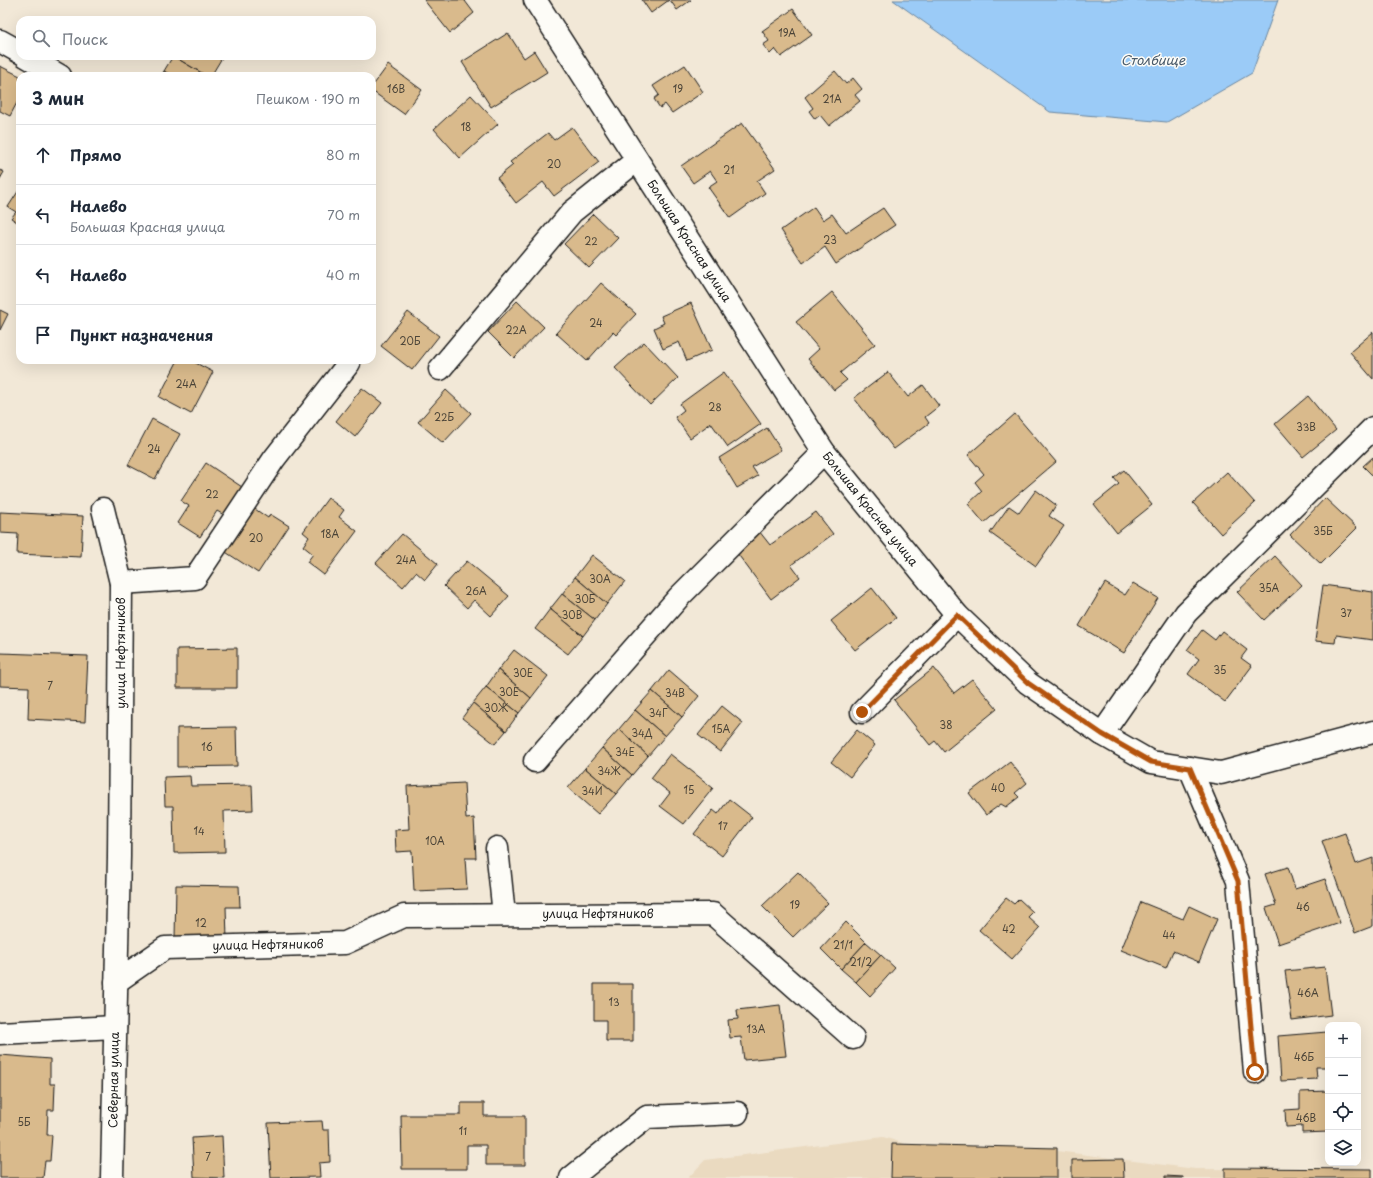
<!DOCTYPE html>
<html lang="ru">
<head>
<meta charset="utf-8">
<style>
	:root { --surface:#fff; --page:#f2f2f3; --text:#1f2937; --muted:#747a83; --line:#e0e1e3 }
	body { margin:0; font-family:"Playpen Sans",sans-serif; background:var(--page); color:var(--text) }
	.controls { position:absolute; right:12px; bottom:12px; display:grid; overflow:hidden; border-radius:8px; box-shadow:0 4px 16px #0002 }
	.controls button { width:36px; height:36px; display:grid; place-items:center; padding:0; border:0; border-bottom:1px solid var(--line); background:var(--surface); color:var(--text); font:20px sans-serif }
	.stop { position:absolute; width:12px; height:12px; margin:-9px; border:3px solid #b45309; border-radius:50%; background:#fff }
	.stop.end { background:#b45309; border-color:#fff; box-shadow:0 1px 4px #0008 }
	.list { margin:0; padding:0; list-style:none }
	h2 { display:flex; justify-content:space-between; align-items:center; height:52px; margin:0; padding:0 16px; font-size:17px }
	h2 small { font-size:13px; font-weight:400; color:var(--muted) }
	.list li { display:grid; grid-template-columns:26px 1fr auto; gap:12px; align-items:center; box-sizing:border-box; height:60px; padding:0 16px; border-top:1px solid var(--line) }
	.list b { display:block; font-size:15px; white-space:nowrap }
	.list p { margin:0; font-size:13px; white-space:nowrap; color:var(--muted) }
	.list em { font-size:13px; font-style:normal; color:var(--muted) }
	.icon { flex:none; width:22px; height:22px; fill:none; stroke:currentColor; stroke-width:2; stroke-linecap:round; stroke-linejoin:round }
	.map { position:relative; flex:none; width:1373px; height:1178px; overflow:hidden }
	.search { position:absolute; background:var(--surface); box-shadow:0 4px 16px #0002; left:16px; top:16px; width:360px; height:44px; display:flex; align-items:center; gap:10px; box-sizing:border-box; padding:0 14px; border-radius:12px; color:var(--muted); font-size:15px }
	.panel { position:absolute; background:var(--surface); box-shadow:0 4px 16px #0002; left:16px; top:72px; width:360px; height:292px; border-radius:12px }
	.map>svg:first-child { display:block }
</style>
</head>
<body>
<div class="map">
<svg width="1373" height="1178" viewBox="0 0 1373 1178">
	<rect width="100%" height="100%" fill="#f2e8d7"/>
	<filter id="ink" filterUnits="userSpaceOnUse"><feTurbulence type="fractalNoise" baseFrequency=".025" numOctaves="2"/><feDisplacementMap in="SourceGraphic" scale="8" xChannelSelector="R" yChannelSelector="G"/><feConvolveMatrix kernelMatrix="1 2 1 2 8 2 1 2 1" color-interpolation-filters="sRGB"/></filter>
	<g filter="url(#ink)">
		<polygon fill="#eadac0" points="883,1137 919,1148 1019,1146 1195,1169 1373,1170 1373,1178 688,1178 705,1160"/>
		<polygon fill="#9bcbf7" stroke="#68859f" points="893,0 1278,0 1252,73 1167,122 1050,112"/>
		<g fill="#d9ba8c" stroke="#1c1c1c">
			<polygon points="424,0 466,0 465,1 474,13 450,33"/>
			<polygon points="642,0 669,0 651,13"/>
			<polygon points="670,0 691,0 677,10"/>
			<polygon points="793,9 812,35 781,57 775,49 770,54 763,45 769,41 762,31"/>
			<polygon points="508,33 524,58 534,51 547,72 491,107 462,62"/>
			<polygon points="173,56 207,76 172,76 164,71"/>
			<polygon points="173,56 223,56 211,76 207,76"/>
			<polygon points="388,65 422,90 404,114 372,91 372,87"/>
			<polygon points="685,65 703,92 672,113 665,104 660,108 654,99 659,95 653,86"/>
			<polygon points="0,66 20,76 20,97 10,116 0,111"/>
			<polygon points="164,71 172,76 161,76"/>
			<polygon points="835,71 846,84 853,78 862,89 855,95 860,101 829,126 820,115 815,119 809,111 813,108 805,97"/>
			<polygon points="471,95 498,124 460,158 434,129"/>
			<polygon points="742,123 775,169 757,181 765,193 730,218 708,187 717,181 710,171 693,183 681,166"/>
			<polygon points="572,127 599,162 554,196 543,182 516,203 497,178 513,165 510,162 548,133 554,140"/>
			<polygon points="0,170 4,172 0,179"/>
			<polygon points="19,190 20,191 20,224 11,218 16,212 8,207"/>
			<polygon points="814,207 823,220 832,214 846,233 883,208 895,225 836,264 825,247 803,263 781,230"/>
			<polygon points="593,214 618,238 589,268 564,244"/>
			<polygon points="601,283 636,314 616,335 613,332 587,361 556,333"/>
			<polygon points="832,292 875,344 840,373 847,380 834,390 808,359 819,349 796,322"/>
			<polygon points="517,301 544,327 514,358 488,332"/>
			<polygon points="691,303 712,350 687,361 679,342 663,349 654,328 664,323 661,316"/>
			<polygon points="0,310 8,314 0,330"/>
			<polygon points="408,312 439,336 412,370 381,346"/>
			<polygon points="1373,332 1373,379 1350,352"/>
			<polygon points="644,342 678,378 650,405 615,368"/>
			<polygon points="178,360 190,360 213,372 191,414 159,397"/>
			<polygon points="724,372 761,424 728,447 711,423 690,438 675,417 684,410 680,404"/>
			<polygon points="888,372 908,397 923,385 939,406 925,417 929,423 894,449 854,398"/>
			<polygon points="362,388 382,403 355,437 336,421"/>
			<polygon points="446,390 471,413 443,443 418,422"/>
			<polygon points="1308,396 1336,430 1303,457 1275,424"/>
			<polygon points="1015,414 1056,462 984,523 968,504 982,491 975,482 984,474 968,455"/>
			<polygon points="152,419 180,434 155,479 128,465"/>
			<polygon points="767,428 781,450 752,467 758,476 737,488 719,458"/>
			<polygon points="1373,457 1373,476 1363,466"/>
			<polygon points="206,463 242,487 224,515 217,511 200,537 178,523 189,506 181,501"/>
			<polygon points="1124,470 1152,505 1117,533 1094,504 1119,484 1114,478"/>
			<polygon points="1227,472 1255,503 1221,534 1193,503"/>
			<polygon points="1036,490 1056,505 1049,516 1064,526 1036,566 990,533 1009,506 1019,513"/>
			<polygon points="328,498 344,510 339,517 357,531 324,575 307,562 313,554 303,546 309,537 303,532"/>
			<polygon points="1325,498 1357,528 1321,564 1290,535"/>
			<polygon points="252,507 268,518 270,514 289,526 258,573 224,551"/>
			<polygon points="0,512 83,516 81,557 17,554 18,534 0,533"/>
			<polygon points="816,512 833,534 791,565 800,577 771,599 734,549 759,531 770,545"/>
			<polygon points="402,534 438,564 425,580 416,572 403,587 376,563"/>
			<polygon points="592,555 625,581 607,604 575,577"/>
			<polygon points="1275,556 1302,585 1264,620 1237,592"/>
			<polygon points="467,561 509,596 491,616 474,600 467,608 444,586"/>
			<polygon points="575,577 607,604 595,620 562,594"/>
			<polygon points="1105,583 1125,595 1133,583 1158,598 1124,653 1079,626"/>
			<polygon points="1323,585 1373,592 1373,640 1336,635 1335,643 1315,641"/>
			<polygon points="872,588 896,618 855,650 831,621"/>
			<polygon points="562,594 595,620 583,636 550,609"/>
			<polygon points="550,609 583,636 568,654 535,629"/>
			<polygon points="1202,630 1215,640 1222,631 1247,650 1241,658 1252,666 1225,702 1188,674 1199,659 1187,650"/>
			<polygon points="237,648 237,688 177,688 177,649"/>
			<polygon points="514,650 548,676 531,698 498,670"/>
			<polygon points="0,653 88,656 85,722 28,719 29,687 0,686"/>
			<polygon points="934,668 954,693 972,679 997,709 944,752 935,741 930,745 894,700"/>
			<polygon points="498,670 531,698 519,713 486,687"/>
			<polygon points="669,670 699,696 682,717 652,691"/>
			<polygon points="486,687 519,713 506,731 473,703"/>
			<polygon points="652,691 682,717 665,736 635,710"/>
			<polygon points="473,703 506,731 495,744 462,718"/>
			<polygon points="722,706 743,723 720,752 698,735"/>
			<polygon points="635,710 665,736 648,756 619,729"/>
			<polygon points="236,727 237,766 177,767 177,728"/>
			<polygon points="619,729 648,756 632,775 602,748"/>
			<polygon points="857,730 875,745 850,777 831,762"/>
			<polygon points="602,748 632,775 616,794 585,768"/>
			<polygon points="670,754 713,788 684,824 660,806 670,793 651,778"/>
			<polygon points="1010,762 1027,783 1015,793 1019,797 1006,807 1001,804 986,815 969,793"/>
			<polygon points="585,768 616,794 598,814 568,788"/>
			<polygon points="190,776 191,786 252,785 253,810 224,811 225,852 174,853 173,806 165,806 164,777"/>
			<polygon points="464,783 466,819 474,818 476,858 465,858 467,889 414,891 412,851 396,852 395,830 409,829 407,786"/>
			<polygon points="729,799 752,817 722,856 694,834 713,810 718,814"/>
			<polygon points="1345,833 1356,864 1373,858 1373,926 1355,933 1322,841"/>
			<polygon points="1288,867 1295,889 1325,879 1340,923 1278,944 1266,908 1276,905 1265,874"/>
			<polygon points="798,872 828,903 793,937 762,906"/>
			<polygon points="176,885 239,886 240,907 226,907 227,939 175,939"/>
			<polygon points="1006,898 1014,904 1019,899 1033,912 1028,917 1040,928 1012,959 979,930"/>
			<polygon points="1141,902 1183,919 1189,906 1217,919 1199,962 1173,951 1166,968 1121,950"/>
			<polygon points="846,922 866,942 841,969 821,949"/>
			<polygon points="866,942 881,955 856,982 841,969"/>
			<polygon points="881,955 895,968 870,996 856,982"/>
			<polygon points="1325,967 1331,1015 1292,1020 1285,971"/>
			<polygon points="594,984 633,984 633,1041 606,1041 606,1020 594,1020"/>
			<polygon points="780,1005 786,1056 744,1060 741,1037 730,1038 728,1020 738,1019 737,1010"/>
			<polygon points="1327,1032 1328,1067 1316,1067 1317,1079 1281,1081 1278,1036"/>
			<polygon points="0,1055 50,1059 50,1084 55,1084 54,1110 48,1110 47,1135 52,1135 50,1161 45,1161 43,1178 0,1178"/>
			<polygon points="1328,1091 1328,1132 1302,1133 1302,1126 1286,1127 1285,1110 1300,1109 1300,1092"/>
			<polygon points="461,1103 484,1103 484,1116 525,1116 525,1165 486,1165 486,1145 467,1145 467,1169 402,1169 401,1115 461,1115"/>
			<polygon points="322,1121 323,1130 329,1130 330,1162 319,1163 320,1177 271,1178 268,1123"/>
			<polygon points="222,1136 224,1178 194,1177 192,1138"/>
			<polygon points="892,1144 1057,1148 1057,1178 891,1178"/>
			<polygon points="1123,1159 1124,1178 1072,1178 1072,1160"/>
			<polygon points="1225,1168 1372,1169 1372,1178 1225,1178"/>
			<polygon points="1165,1176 1183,1177 1183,1178 1165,1178"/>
		</g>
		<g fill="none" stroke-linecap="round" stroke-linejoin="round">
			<defs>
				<g id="minor">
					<polyline points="535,0 824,452 957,615 1028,683 1102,734 1151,762 1221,773 1373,732"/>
					<polyline points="0,41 20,52"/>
					<polyline points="26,56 60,76"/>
					<polyline points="440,369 572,212 637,160"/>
					<polyline points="103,509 121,583 119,857 112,1178"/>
					<polyline points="121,583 195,578 274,459 349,363"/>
					<polyline points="862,712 957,615"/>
					<polyline points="1102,734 1186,613 1373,428"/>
					<polyline points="535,761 679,597 824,452"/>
					<polyline points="1190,768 1238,881 1255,1072"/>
					<polyline points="497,848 504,915"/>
					<polyline points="116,982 165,948 345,943 404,916 713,914 853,1038"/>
					<polyline points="0,1033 115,1027"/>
					<polyline points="571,1178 647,1117 737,1113"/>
				</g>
			</defs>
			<use href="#minor" stroke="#1c1c1c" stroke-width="25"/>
			<use href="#minor" stroke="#fdfcf7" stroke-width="22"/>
		</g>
	</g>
	<g fill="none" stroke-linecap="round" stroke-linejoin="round" filter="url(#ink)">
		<polyline stroke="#b45309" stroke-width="5" points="862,712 957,615 1028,683 1102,734 1151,762 1190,768 1238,881 1255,1072"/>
	</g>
	<g text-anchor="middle" stroke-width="3" stroke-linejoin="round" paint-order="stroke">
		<g font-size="10" fill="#4b4438">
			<text x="787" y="37">19А</text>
			<text x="396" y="93">16В</text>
			<text x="678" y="93">19</text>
			<text x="832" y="103">21А</text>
			<text x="466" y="131">18</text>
			<text x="554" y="168">20</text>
			<text x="729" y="174">21</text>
			<text x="830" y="244">23</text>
			<text x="591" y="245">22</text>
			<text x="596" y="327">24</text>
			<text x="516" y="334">22А</text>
			<text x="410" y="345">20Б</text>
			<text x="186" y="388">24А</text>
			<text x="715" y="411">28</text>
			<text x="444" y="421">22Б</text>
			<text x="1306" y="431">33В</text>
			<text x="154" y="453">24</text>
			<text x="212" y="498">22</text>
			<text x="1323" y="535">35Б</text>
			<text x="330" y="538">18А</text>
			<text x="256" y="542">20</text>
			<text x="406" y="564">24А</text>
			<text x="600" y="583">30А</text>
			<text x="1269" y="592">35А</text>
			<text x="476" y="595">26А</text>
			<text x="585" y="603">30Б</text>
			<text x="1346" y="617">37</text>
			<text x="572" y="619">30В</text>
			<text x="1220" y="674">35</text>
			<text x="523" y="677">30Е</text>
			<text x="50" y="690">7</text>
			<text x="509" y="696">30Е</text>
			<text x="675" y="697">34В</text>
			<text x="496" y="712">30Ж</text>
			<text x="658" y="717">34Г</text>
			<text x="946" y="729">38</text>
			<text x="721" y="733">15А</text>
			<text x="642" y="737">34Д</text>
			<text x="207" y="751">16</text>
			<text x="625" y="756">34Е</text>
			<text x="609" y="775">34Ж</text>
			<text x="998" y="792">40</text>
			<text x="689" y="794">15</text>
			<text x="592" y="795">34И</text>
			<text x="723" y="830">17</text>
			<text x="199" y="835">14</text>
			<text x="435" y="845">10А</text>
			<text x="795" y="909">19</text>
			<text x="1303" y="911">46</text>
			<text x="201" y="927">12</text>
			<text x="1009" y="933">42</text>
			<text x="1169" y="939">44</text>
			<text x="843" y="949">21/1</text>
			<text x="861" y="966">21/2</text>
			<text x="1308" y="997">46А</text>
			<text x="614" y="1006">13</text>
			<text x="756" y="1033">13А</text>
			<text x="1304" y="1061">46Б</text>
			<text x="1306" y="1122">46В</text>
			<text x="24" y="1126">5Б</text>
			<text x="463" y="1135">11</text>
			<text x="208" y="1161">7</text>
		</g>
		<g font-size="12" fill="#1c1c1c" stroke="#fdfcf7">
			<text transform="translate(689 241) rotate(57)" y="4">Большая Красная улица</text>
			<text transform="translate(870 509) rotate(51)" y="4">Большая Красная улица</text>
			<text transform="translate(121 653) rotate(-90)" y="4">улица Нефтяников</text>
			<text x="598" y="918">улица Нефтяников</text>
			<text transform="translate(268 945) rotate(-1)" y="4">улица Нефтяников</text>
			<text transform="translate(114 1080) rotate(-89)" y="4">Северная улица</text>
		</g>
		<g font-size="13" font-style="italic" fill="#485969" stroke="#fdfcf7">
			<text x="1153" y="65">Столбище</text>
		</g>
	</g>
</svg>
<div class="controls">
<button>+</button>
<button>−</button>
<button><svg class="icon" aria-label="locate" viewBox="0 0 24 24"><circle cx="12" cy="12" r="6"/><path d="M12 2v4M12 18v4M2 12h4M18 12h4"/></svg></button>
<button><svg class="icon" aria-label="layers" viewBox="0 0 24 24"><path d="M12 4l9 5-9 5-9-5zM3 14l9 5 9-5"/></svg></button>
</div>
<div class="stop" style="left:1255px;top:1072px"></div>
<div class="stop end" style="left:862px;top:712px"></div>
<div class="search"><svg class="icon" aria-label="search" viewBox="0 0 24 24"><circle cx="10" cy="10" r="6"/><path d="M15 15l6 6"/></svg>Поиск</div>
<section class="panel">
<h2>3 мин<small>Пешком · 190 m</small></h2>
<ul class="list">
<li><svg class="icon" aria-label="ahead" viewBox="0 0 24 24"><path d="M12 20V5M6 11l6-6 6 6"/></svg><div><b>Прямо</b></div><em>80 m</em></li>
<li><svg class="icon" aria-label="left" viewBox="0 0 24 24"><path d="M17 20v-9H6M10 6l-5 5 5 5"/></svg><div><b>Налево</b><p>Большая Красная улица</p></div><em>70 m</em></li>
<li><svg class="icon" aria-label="left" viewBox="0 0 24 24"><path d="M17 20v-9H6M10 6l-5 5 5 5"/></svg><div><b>Налево</b></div><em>40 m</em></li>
<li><svg class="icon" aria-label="arrive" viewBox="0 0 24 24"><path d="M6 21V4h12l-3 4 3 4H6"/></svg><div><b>Пункт назначения</b></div></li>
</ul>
</section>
</div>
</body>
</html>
